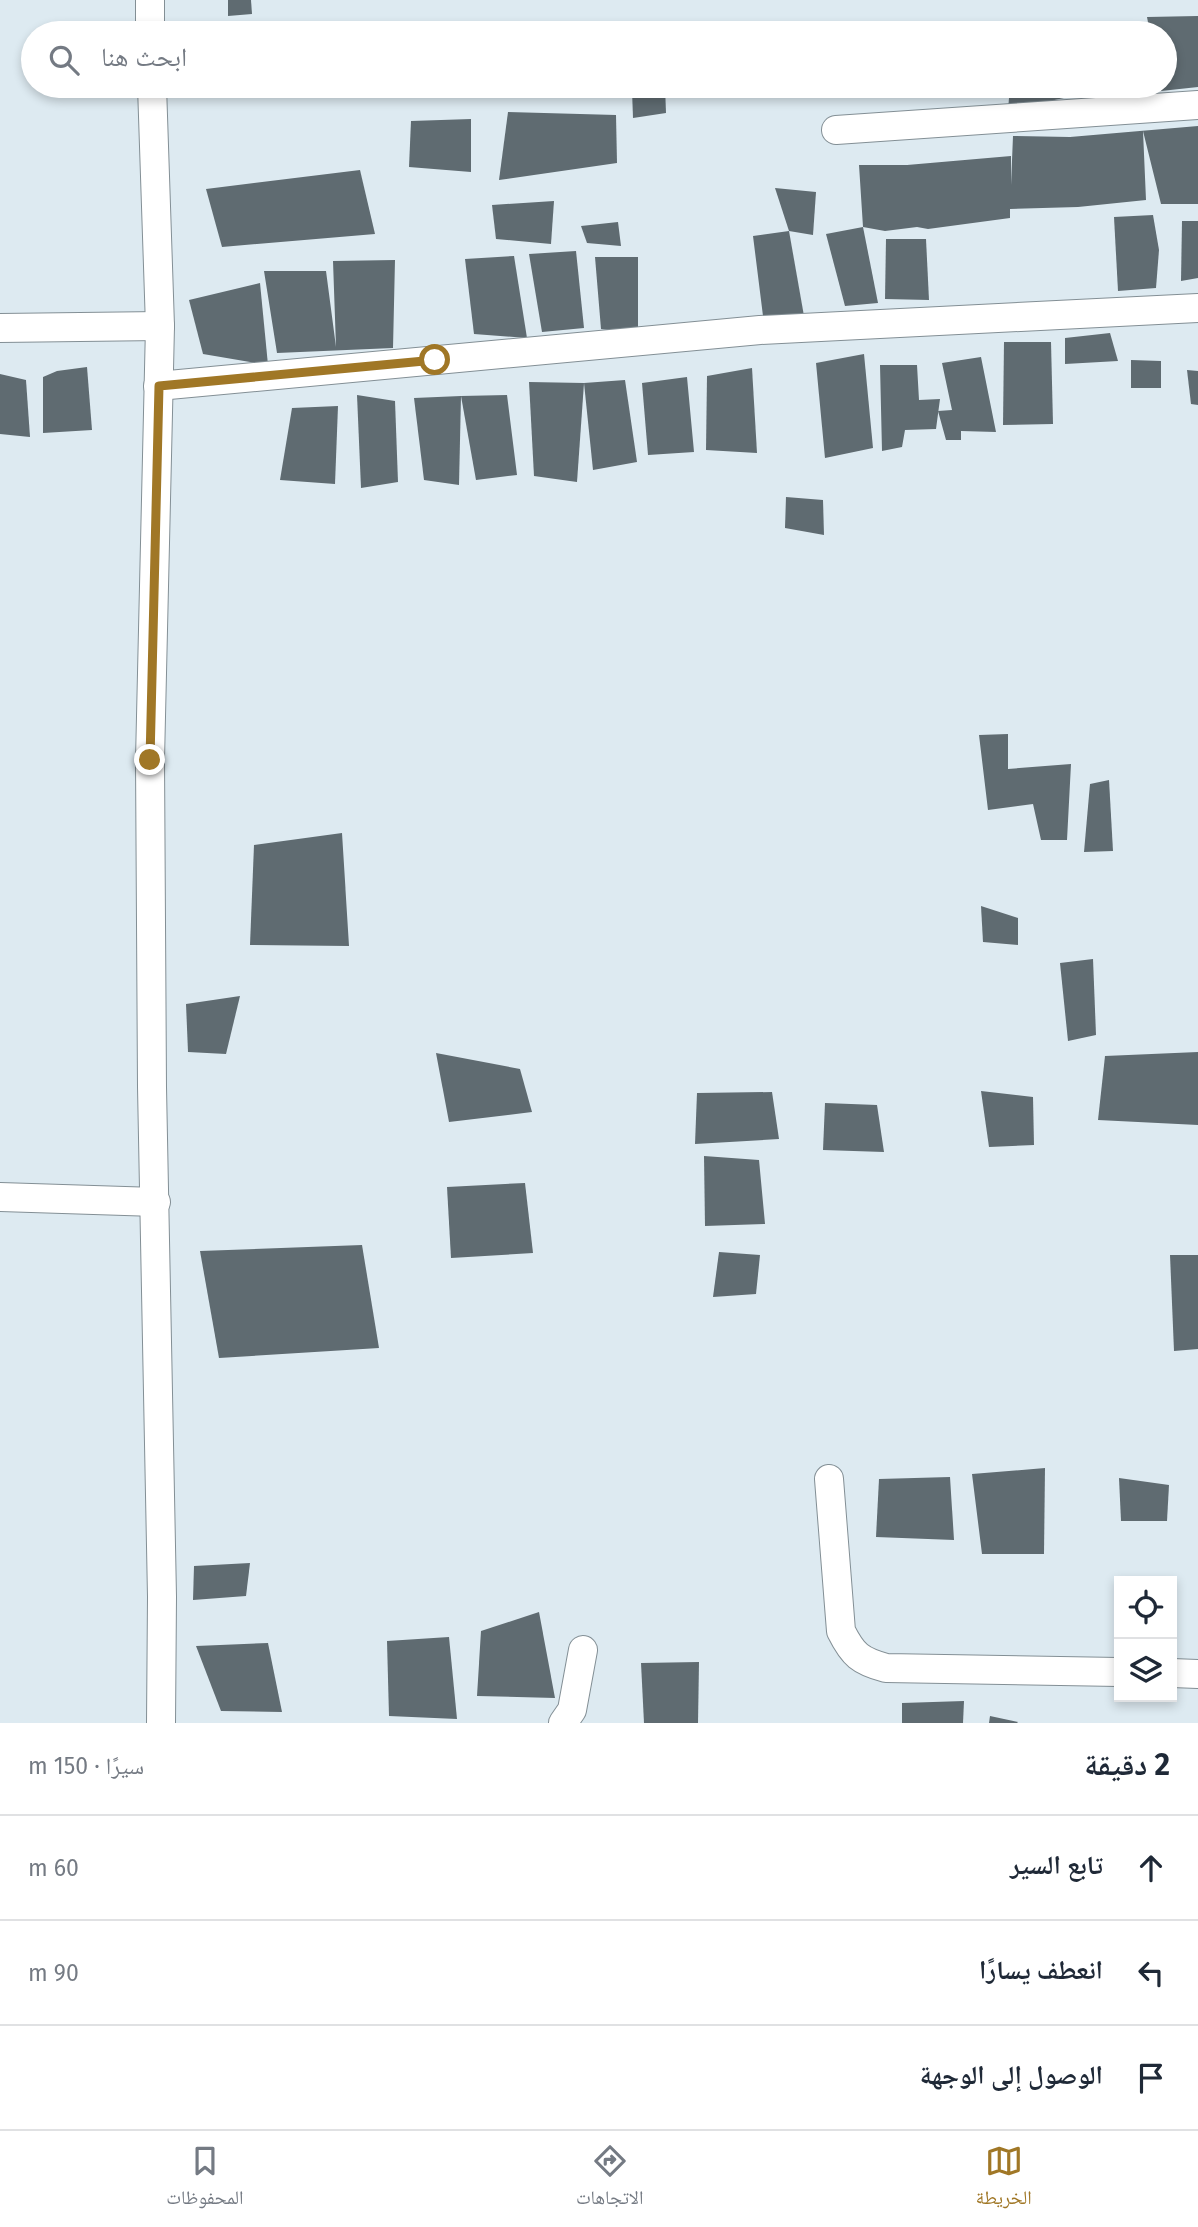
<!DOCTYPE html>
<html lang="ar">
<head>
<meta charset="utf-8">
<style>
	:root { --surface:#fff; --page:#f2f2f3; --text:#1f2937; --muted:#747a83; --line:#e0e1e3; --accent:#a07726 }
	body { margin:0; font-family:"Fira Sans","Noto Naskh Arabic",sans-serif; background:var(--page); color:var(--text); direction:rtl }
	.controls { position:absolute; right:21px; bottom:21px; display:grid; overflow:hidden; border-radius:0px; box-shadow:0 4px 10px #0003 }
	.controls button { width:63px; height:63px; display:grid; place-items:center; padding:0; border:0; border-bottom:2px solid var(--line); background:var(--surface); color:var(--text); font:35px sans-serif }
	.stop { position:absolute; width:21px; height:21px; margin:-16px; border:5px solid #a07726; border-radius:50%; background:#fff }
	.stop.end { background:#a07726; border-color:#fff; box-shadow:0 2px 7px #0008 }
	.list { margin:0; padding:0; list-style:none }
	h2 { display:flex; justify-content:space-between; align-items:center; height:91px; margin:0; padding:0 28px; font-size:30px }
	h2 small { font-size:23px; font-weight:400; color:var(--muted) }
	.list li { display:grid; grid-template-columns:46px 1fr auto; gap:21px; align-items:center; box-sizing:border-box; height:105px; padding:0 28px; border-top:2px solid var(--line) }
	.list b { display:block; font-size:26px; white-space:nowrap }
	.list em { font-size:23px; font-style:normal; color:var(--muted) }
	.icon { flex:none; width:38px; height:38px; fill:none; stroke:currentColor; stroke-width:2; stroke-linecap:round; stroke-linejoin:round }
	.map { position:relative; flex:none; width:1198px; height:1723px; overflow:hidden; direction:ltr }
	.search { position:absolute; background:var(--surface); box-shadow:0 4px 10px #0003; left:21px; right:21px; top:21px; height:77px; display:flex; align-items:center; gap:18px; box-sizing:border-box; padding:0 24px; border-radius:38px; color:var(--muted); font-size:26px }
	.sheet { height:406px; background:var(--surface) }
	nav { display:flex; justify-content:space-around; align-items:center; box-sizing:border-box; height:98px; border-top:2px solid var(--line); background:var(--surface); font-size:19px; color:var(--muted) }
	nav a { display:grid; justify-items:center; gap:4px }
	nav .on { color:var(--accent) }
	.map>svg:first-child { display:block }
</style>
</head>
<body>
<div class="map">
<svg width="1198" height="1723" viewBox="0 0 1198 1723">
	<rect width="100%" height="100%" fill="#ddeaf1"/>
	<g fill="#5f6b71">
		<polygon points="228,0 251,0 252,14 228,16"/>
		<polygon points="1198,16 1198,87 1161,91 1160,86 1165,86 1165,33 1150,33 1147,17"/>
		<polygon points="1080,26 1081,33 1017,33 1017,31"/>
		<polygon points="662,86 665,86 666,113 633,118 632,90"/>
		<polygon points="745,86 814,86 814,89 745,96"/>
		<polygon points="1010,86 1091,86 1092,92 1008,110"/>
		<polygon points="508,112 616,115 617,163 499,180"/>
		<polygon points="471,119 471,172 409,167 411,121"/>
		<polygon points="1198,126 1198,204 1161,204 1143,131 1146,200 1078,207 1010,209 1010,218 928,229 917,227 885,231 863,227 859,165 907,165 1011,156 1011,185 1013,136 1070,137"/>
		<polygon points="360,170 375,234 222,247 206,189"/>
		<polygon points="775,188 816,192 813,235 789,231"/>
		<polygon points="554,201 551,244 496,239 492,205"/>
		<polygon points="1153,215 1159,250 1156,288 1118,291 1114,217"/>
		<polygon points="1182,221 1198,221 1198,278 1181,281"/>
		<polygon points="618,222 621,246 587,243 581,226"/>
		<polygon points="863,227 878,303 845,306 826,234"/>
		<polygon points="789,231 804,316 763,316 753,236"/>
		<polygon points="886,239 926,239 929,300 885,299"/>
		<polygon points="576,251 584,328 542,332 529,254"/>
		<polygon points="514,256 527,338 474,334 465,259"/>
		<polygon points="595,257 638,257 638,334 601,329"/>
		<polygon points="395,260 393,348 277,353 264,271 326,271 336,347 333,261"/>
		<polygon points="260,283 268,365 203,354 189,300"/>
		<polygon points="1110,333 1118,361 1065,364 1065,338"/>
		<polygon points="1004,342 1051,342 1053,424 1003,425"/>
		<polygon points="864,354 873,448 825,458 816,363"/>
		<polygon points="981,357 996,432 961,431 961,440 946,440 938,411 952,410 942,363"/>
		<polygon points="1131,360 1161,361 1161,388 1131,388"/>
		<polygon points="880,365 917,365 919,400 940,399 936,429 905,430 902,447 882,451"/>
		<polygon points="87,367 92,430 43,433 43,377 57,371"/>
		<polygon points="752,368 757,453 706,450 707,376"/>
		<polygon points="1187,370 1198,371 1198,405 1191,404"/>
		<polygon points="0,374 26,380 30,437 0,434"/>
		<polygon points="687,377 694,452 648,455 642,383"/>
		<polygon points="625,380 637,462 593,470 584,383"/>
		<polygon points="529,382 584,383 577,482 534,476"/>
		<polygon points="357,395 395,401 398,482 361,488"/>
		<polygon points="507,395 517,475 476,480 461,396"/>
		<polygon points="461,396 459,485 424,480 414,398"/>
		<polygon points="338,406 335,484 280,480 292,408"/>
		<polygon points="786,497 823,500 824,535 785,528"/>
		<polygon points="1008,734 1008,769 1071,764 1067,840 1041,840 1033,804 988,810 979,735"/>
		<polygon points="1109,780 1113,851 1084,852 1090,784"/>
		<polygon points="342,833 349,946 250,945 254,845"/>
		<polygon points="981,906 1018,918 1018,945 983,942"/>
		<polygon points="1093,959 1096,1035 1068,1041 1060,963"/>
		<polygon points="240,996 226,1054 188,1052 186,1004"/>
		<polygon points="1198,1052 1198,1125 1098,1120 1105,1056"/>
		<polygon points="436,1053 520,1069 532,1112 449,1122"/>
		<polygon points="981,1091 1033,1097 1034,1145 989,1147"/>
		<polygon points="772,1092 779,1139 695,1144 697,1093"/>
		<polygon points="825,1103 877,1105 884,1152 823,1150"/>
		<polygon points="704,1156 759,1160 765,1224 705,1226"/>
		<polygon points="525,1183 533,1253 451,1258 447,1187"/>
		<polygon points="362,1245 379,1348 219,1358 200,1251"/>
		<polygon points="719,1252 760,1255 756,1294 713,1297"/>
		<polygon points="1170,1255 1198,1255 1198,1349 1174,1351"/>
		<polygon points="1045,1468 1044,1554 982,1554 972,1474"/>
		<polygon points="950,1477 954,1540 876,1537 879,1479"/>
		<polygon points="1119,1478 1169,1485 1167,1521 1121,1521"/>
		<polygon points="250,1563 246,1596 193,1600 194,1566"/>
		<polygon points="539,1612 555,1698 477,1696 481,1631"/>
		<polygon points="449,1637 457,1719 389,1716 387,1641"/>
		<polygon points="268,1643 282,1712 221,1711 196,1646"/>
		<polygon points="699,1662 698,1723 644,1723 641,1663"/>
		<polygon points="964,1701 963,1723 902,1723 902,1703"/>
		<polygon points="990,1716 1018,1722 1017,1723 989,1723"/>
	</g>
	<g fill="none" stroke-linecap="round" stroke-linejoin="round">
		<defs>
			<g id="street">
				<polyline points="150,0 150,33"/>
				<polyline points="152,86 160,326 150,760 152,1087 162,1597 161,1723"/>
				<polyline points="836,130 1198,105"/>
				<polyline points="0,328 160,326"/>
				<polyline points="158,386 760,330 1198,308"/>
				<polyline points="0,1197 156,1202"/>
				<path d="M829,1479l12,152c12,24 19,30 45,37l233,4"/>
				<polyline points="1172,1673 1198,1674"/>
				<polyline points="563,1723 572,1710 583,1650"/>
			</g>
		</defs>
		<use href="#street" stroke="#838f95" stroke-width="30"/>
		<use href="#street" stroke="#fff" stroke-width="28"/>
	</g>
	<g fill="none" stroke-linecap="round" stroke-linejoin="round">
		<polyline stroke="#a07726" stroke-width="9" points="150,760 159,386 435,360"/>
	</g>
</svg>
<div class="controls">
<button><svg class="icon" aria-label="locate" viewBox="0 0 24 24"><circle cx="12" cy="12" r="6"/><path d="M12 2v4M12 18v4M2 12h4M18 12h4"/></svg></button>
<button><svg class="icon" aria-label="layers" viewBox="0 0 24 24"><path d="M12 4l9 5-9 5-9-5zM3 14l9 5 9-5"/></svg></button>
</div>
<div class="stop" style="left:435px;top:360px"></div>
<div class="stop end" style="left:150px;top:760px"></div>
<div class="search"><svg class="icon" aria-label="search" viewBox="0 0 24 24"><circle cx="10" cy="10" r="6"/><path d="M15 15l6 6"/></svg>ابحث هنا</div>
</div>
<section class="sheet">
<h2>2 دقيقة<small>سيرًا · 150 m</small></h2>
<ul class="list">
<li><svg class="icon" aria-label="ahead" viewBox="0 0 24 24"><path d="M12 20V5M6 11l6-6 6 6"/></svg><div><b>تابع السير</b></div><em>60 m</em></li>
<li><svg class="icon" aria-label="left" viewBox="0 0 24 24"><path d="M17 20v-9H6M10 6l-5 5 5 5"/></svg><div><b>انعطف يسارًا</b></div><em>90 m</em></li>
<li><svg class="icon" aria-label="arrive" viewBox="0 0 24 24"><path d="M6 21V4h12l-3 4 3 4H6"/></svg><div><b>الوصول إلى الوجهة</b></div></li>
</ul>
</section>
<nav>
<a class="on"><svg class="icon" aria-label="map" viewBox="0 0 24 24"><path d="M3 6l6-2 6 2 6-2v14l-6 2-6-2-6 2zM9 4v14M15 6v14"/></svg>الخريطة</a>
<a><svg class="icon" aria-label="directions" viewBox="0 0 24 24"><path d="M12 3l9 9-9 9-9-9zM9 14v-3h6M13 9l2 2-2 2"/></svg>الاتجاهات</a>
<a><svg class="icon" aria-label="saved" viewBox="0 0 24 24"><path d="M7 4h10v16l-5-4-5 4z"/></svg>المحفوظات</a>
</nav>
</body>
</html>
